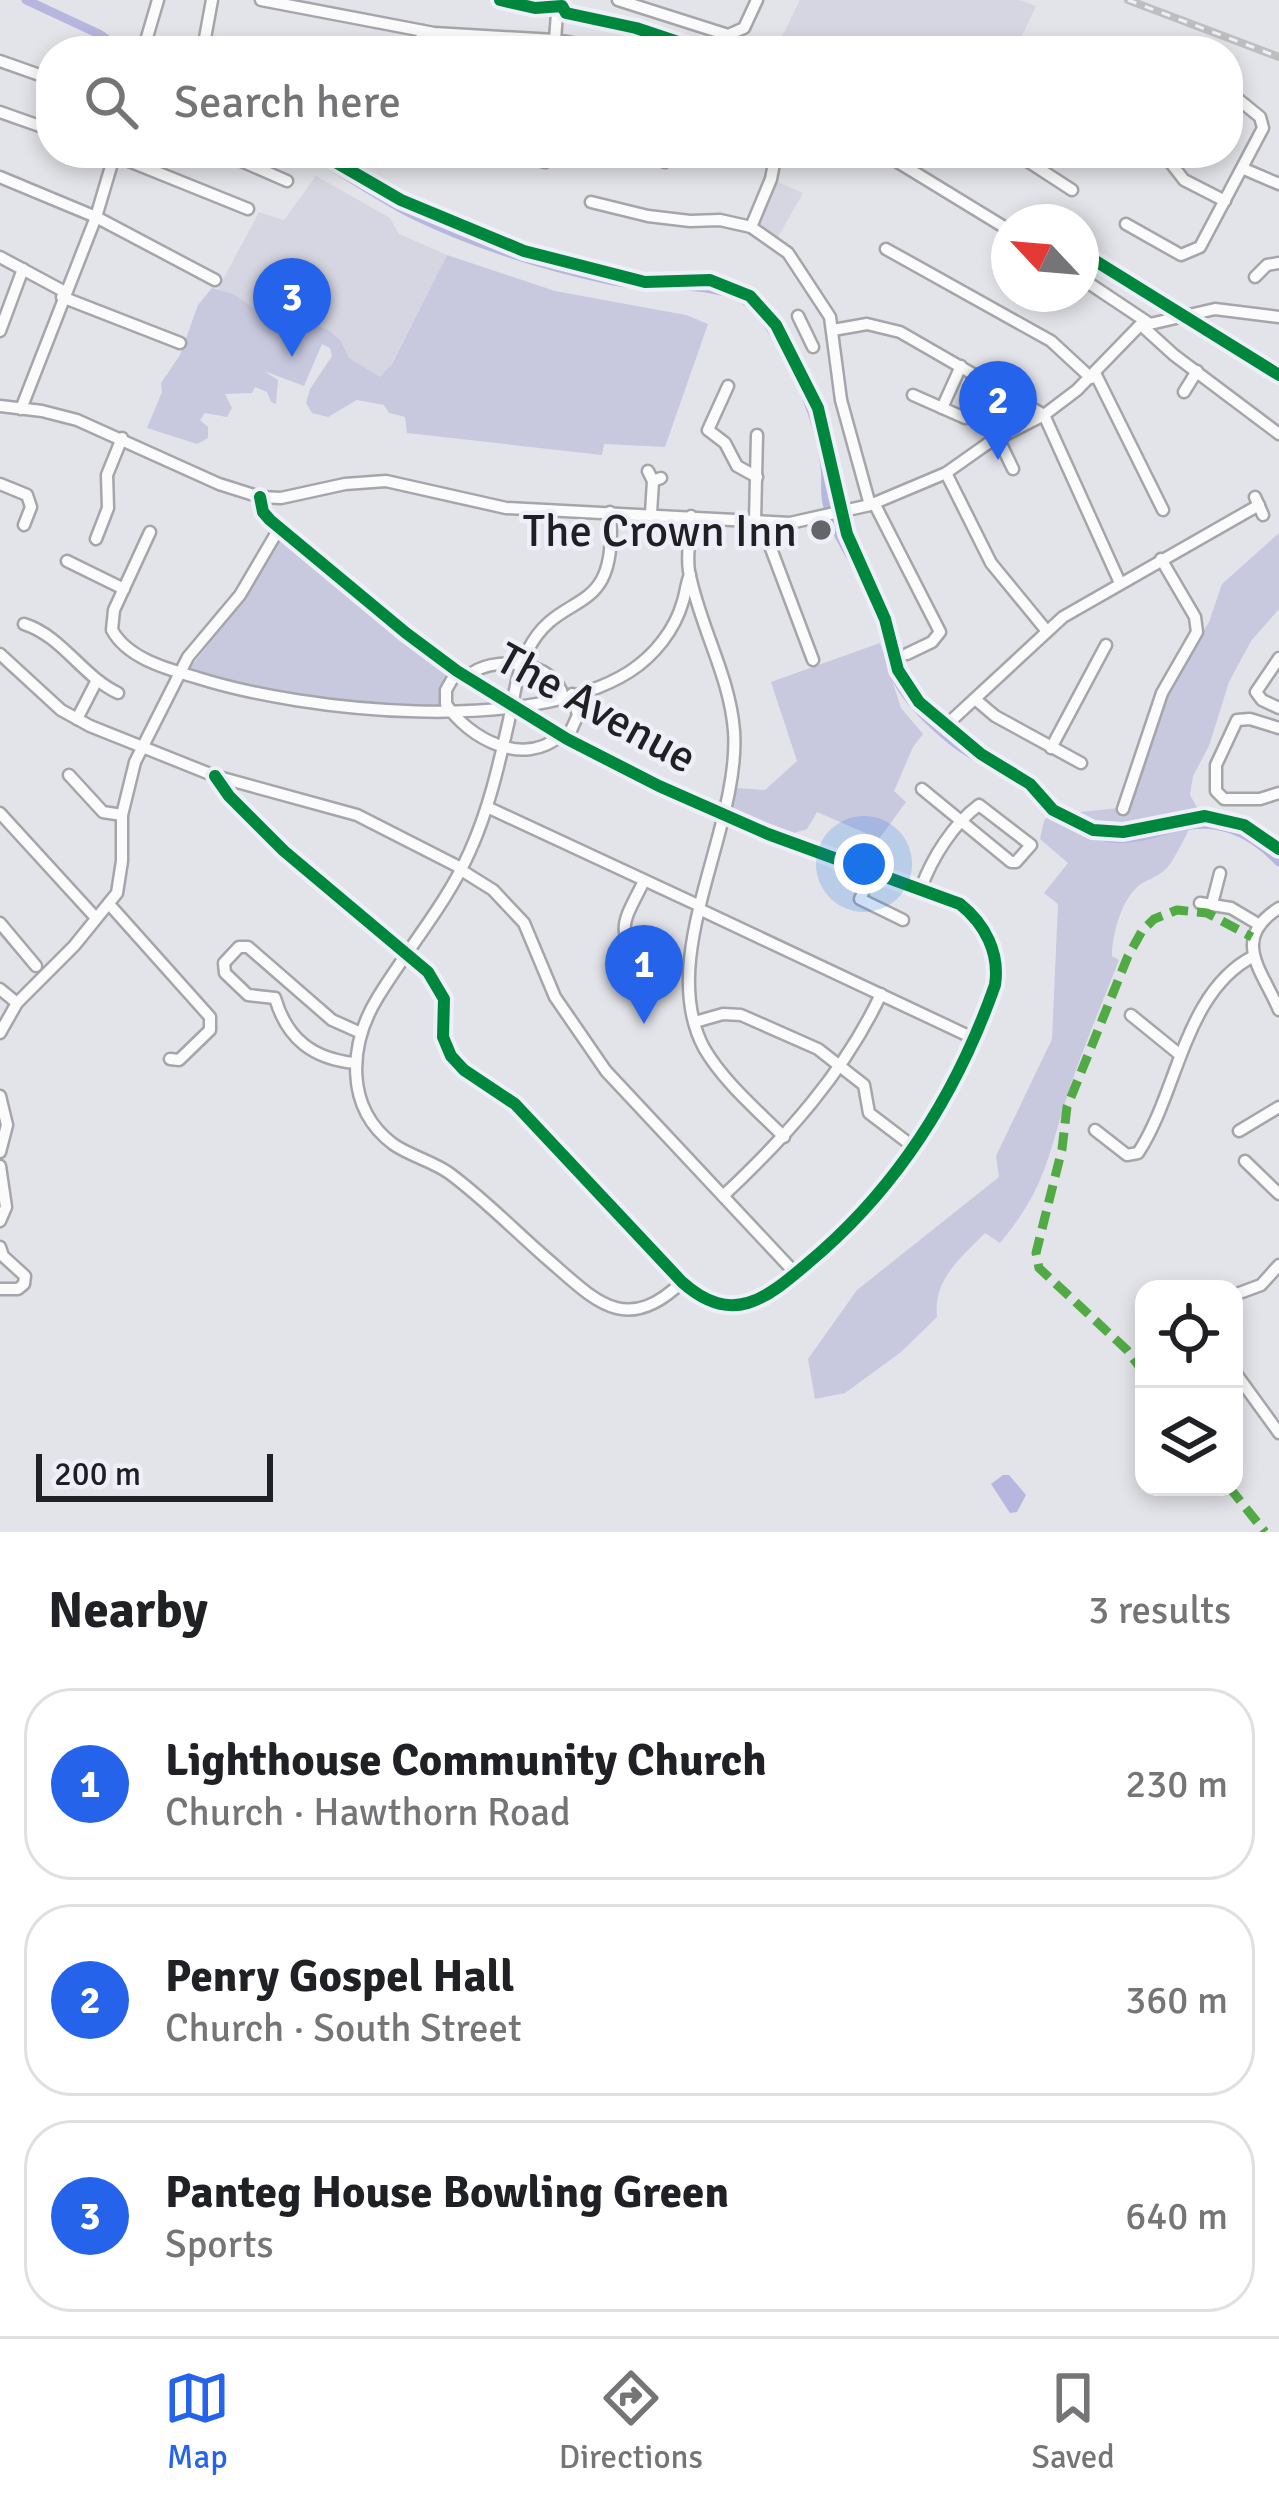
<!DOCTYPE html>
<html lang="en">
<head>
<meta charset="utf-8">
<style>
	:root { --surface:#fff; --page:#f2f2f2; --text:#202124; --muted:#757577; --line:#e0e0e0; --accent:#2563eb }
	body { margin:0; font-family:Signika,sans-serif; background:var(--page); color:var(--text) }
	.controls { position:absolute; right:36px; bottom:36px; display:grid; overflow:hidden; border-radius:24px; box-shadow:0 6px 18px #0003 }
	.controls button { width:108px; height:108px; display:grid; place-items:center; padding:0; border:0; border-bottom:3px solid var(--line); background:var(--surface); color:var(--text); font:60px sans-serif }
	.compass { position:absolute; left:991px; top:204px; width:108px; height:108px; border-radius:50%; background:var(--surface); box-shadow:0 6px 18px #0003; rotate:296deg }
	.scale { position:absolute; left:36px; bottom:30px; width:237px; box-sizing:border-box; padding-left:12px; border:6px solid #202024; border-top:0; font-size:33px; line-height:42px; white-space:nowrap; color:#202024; -webkit-text-stroke:9px #eeeff8; paint-order:stroke }
	.you { position:absolute; left:864px; top:864px; width:42px; height:42px; margin:-30px; border:9px solid #fff; border-radius:50%; background:#1a73e8; box-shadow:0 0 0 18px #1a73e833 }
	.badge { display:grid; place-items:center; width:78px; height:78px; border-radius:50%; background:var(--accent); color:#fff; font-size:39px; font-weight:700 }
	.pin { position:absolute; translate:-50% -99px; filter:drop-shadow(0 3px 6px #0008) }
	.pin::after { content:''; position:absolute; top:63px; width:42px; height:36px; background:inherit; clip-path:polygon(0 0,100% 0,50% 100%) }
	.list { margin:0; padding:0; list-style:none }
	h2 { display:flex; justify-content:space-between; align-items:center; height:156px; margin:0; padding:0 48px; font-size:51px }
	h2 small { font-size:39px; font-weight:400; color:var(--muted) }
	.list li { display:grid; grid-template-columns:78px 1fr auto; gap:36px; align-items:center; box-sizing:border-box; height:192px; margin:0 24px 24px; padding:0 24px; border:3px solid var(--line); border-radius:48px }
	.list b { display:block; font-size:45px; white-space:nowrap }
	.list p { margin:0; font-size:39px; white-space:nowrap; color:var(--muted) }
	.list em { font-size:39px; font-style:normal; color:var(--muted) }
	.icon { flex:none; width:66px; height:66px; fill:none; stroke:currentColor; stroke-width:2; stroke-linecap:round; stroke-linejoin:round }
	.map { position:relative; flex:none; width:1279px; height:1532px; overflow:hidden }
	.search { position:absolute; background:var(--surface); box-shadow:0 6px 18px #0003; left:36px; right:36px; top:36px; height:132px; display:flex; align-items:center; gap:30px; box-sizing:border-box; padding:0 42px; border-radius:48px; color:var(--muted); font-size:45px }
	.sheet { height:804px; background:var(--surface) }
	nav { display:flex; justify-content:space-around; align-items:center; box-sizing:border-box; height:168px; border-top:3px solid var(--line); background:var(--surface); font-size:33px; color:var(--muted) }
	nav a { display:grid; justify-items:center; gap:6px }
	nav .on { color:var(--accent) }
	.map>svg:first-child { display:block }
</style>
</head>
<body>
<div class="map">
<svg width="1279" height="1532" viewBox="0 0 1279 1532">
	<rect width="100%" height="100%" fill="#e3e4e9"/>
	<g fill="#d5d6e1">
		<polygon points="800,0 1019,0 1036,6 1015,51 775,51"/>
		<polygon points="316,176 390,218 399,234 447,255 383,381 336,358 335,343 270,320 218,289 259,212 284,220"/>
		<polygon points="775,181 803,193 778,237 757,222"/>
	</g>
	<g fill="#c8c9df">
		<polygon points="447,255 555,291 686,315 708,324 665,447 604,444 602,455 407,433 405,417 389,413 384,405 357,400 328,417 312,413 306,403 310,389 332,356 330,348 322,344 304,386 264,371 278,380 276,404 271,402 267,392 255,387 252,393 225,394 232,408 227,417 205,413 200,420 208,427 208,438 197,444 147,428 162,392 161,383 180,355 198,305 212,288 233,294 259,311 280,310 330,331 341,341 349,358 380,377 392,364"/>
		<path d="M1279,533v76l-28,32 -22,41 -20,64 -16,30 -3,19 8,14c-5,13 -23,51 -32,60 -7,7 -17,10 -25,15 -19,13 -29,50 -29,72l7,4c-19,49 -41,99 -56,149 -17,58 -23,86 -63,134l-15,-10c-25,26 -52,46 -48,84l-36,35 -56,41 -30,6 -7,-40 49,-69 142,-113 -3,-21 56,-117 6,-135 -14,-11 24,-30 -28,-24 4,-18 12,-16 15,8 48,-5 45,-113 45,-73 13,-38z"/>
		<path d="M289,541l162,130 -12,23 4,13c-71,-3 -193,-4 -254,-38l60,-76 29,-51z"/>
		<polygon points="880,643 901,708 923,734 913,747 894,791 906,802 879,839 817,812 807,829 794,833 733,810 737,788 765,790 797,761 771,682"/>
	</g>
	<polygon fill="#b6b6de" points="1003,1475 1009,1475 1026,1495 1017,1512 1010,1513 991,1484"/>
	<g fill="none" stroke-linecap="round" stroke-linejoin="round">
		<g stroke="#b6b6de" stroke-width="9">
			<polyline points="26,0 99,34 124,51"/>
			<path d="M310,153c34,20 67,43 102,61 63,31 129,51 197,66 38,9 114,-1 141,24 37,35 69,113 75,163 2,12 -1,24 2,36 8,36 34,65 47,98 10,22 10,48 19,70 10,27 36,51 58,69 23,19 54,30 76,49 24,22 49,45 84,49 21,3 43,-5 63,-10 43,-11 76,3 105,34"/>
		</g>
		<defs>
			<g id="minor">
				<polyline points="261,0 434,33 555,40 617,51"/>
				<polyline points="618,0 728,35 744,28 757,0"/>
				<polyline points="555,40 558,0"/>
				<polyline points="203,49 212,0"/>
				<polyline points="143,51 158,0"/>
				<polyline points="326,51 329,51"/>
				<polyline points="338,51 340,44"/>
				<polyline points="418,51 423,31"/>
				<polyline points="1053,51 1065,44 1090,51"/>
				<polyline points="0,61 51,79"/>
				<polyline points="0,112 51,130"/>
				<polyline points="223,153 287,181"/>
				<polyline points="516,153 545,162"/>
				<polyline points="883,153 1009,230"/>
				<polyline points="1015,153 1072,190"/>
				<polyline points="1163,153 1184,180 1225,201"/>
				<polyline points="114,155 248,209"/>
				<polyline points="665,162 666,153"/>
				<polyline points="1244,169 1279,184"/>
				<polyline points="0,177 96,217 215,280"/>
				<polyline points="591,202 648,216 690,221 720,220 751,227 788,253 830,317 841,400 870,505"/>
				<polyline points="1126,224 1181,255 1200,247 1263,128 1260,117 1228,91"/>
				<polyline points="751,227 771,179 776,153"/>
				<polyline points="886,249 1051,341 1091,378"/>
				<polyline points="0,257 65,292"/>
				<polyline points="1255,277 1267,265 1279,263"/>
				<polyline points="1081,278 1150,324 1215,309 1279,317"/>
				<polyline points="62,297 180,343"/>
				<polyline points="798,316 813,347"/>
				<polyline points="1141,325 1174,355 1279,434"/>
				<polyline points="833,330 867,324 900,332 1044,415 1120,583"/>
				<polyline points="0,331 23,269"/>
				<polyline points="1095,373 1163,510"/>
				<polyline points="728,386 708,430 725,443 737,466 757,477"/>
				<polyline points="1184,392 1197,371"/>
				<polyline points="913,395 965,418"/>
				<polyline points="0,406 42,411 77,420 219,484 260,497 281,498 345,484 386,481 506,508 790,523 870,505 946,473 987,444 1044,415 1077,390 1144,321"/>
				<polyline points="942,408 961,366"/>
				<polyline points="21,409 96,217 115,153"/>
				<polyline points="998,438 1013,469"/>
				<polyline points="648,471 653,481 661,478"/>
				<polyline points="946,473 991,563 1046,630"/>
				<polyline points="0,484 27,495 31,507 24,525"/>
				<polyline points="1255,497 1263,515"/>
				<polyline points="874,503 940,632 932,642 907,654"/>
				<path d="M610,512c9,111 -50,74 -82,138 -11,21 -14,47 -19,70 -10,44 -20,89 -39,131 -23,52 -62,97 -92,146 -29,47 -34,110 15,147 17,12 39,17 56,29 34,25 64,56 96,84 48,41 79,81 137,25"/>
				<polyline points="651,513 653,481"/>
				<path d="M691,516c0,18 -5,37 -2,55 10,54 41,105 45,160 7,97 -79,226 -30,317 19,33 53,62 80,89"/>
				<polyline points="755,521 757,435"/>
				<polyline points="761,522 813,660"/>
				<path d="M150,532l-36,78 -2,20c16,29 56,39 86,48 108,34 331,57 431,-6 25,-16 46,-42 54,-71 3,-9 3,-18 7,-26"/>
				<polyline points="96,539 108,508 107,475 122,438"/>
				<polyline points="67,561 124,589"/>
				<path d="M24,624c38,12 58,52 94,69"/>
				<polyline points="0,654 61,710 90,726 215,776 357,815 461,868"/>
				<polyline points="1279,658 1256,692 1262,700 1279,708"/>
				<path d="M457,671l-11,19v14c23,35 78,64 115,31"/>
				<path d="M467,677c23,-23 89,-17 96,20"/>
				<polyline points="975,699 995,716 1081,763"/>
				<polyline points="954,718 1063,617 1259,505"/>
				<polyline points="77,719 96,682"/>
				<polyline points="1279,728 1250,719 1237,720 1216,765 1216,791 1224,799 1260,799 1279,793"/>
				<polyline points="567,739 578,715 572,694"/>
				<polyline points="1051,748 1106,645"/>
				<polyline points="69,775 103,812 122,815"/>
				<path d="M215,776l14,20 55,55 144,121 16,27 -1,38 8,19 13,14 51,34 167,178c50,45 84,17 126,-19 89,-74 149,-170 187,-278 5,-32 -10,-61 -35,-81l-192,-70 -109,-48 -92,-47 -110,-68 -51,-38 -136,-113 -7,-8 -3,-15"/>
				<polyline points="487,807 700,906"/>
				<polyline points="1123,809 1162,693 1197,632 1195,617 1161,559"/>
				<polyline points="0,813 96,918"/>
				<polyline points="461,870 493,890 524,923 555,997 606,1071 796,1274"/>
				<polyline points="873,871 860,899 903,920"/>
				<path d="M921,888c11,-30 32,-64 58,-83l52,40 -15,17h-5l-89,-73"/>
				<polyline points="1200,903 1231,908 1258,924"/>
				<polyline points="109,904 210,1017 210,1030 179,1060 170,1059"/>
				<polyline points="1212,904 1220,873"/>
				<path d="M1279,908c-49,31 -17,62 0,102"/>
				<polyline points="699,909 973,1038"/>
				<polyline points="0,923 36,966"/>
				<path d="M627,944l9,-6 14,3 -1,27 -6,3c-27,-45 -22,-44 1,-90"/>
				<polyline points="0,989 17,1003"/>
				<polyline points="1131,1015 1179,1054"/>
				<polyline points="695,1022 723,1014 741,1015 818,1049 864,1085 869,1113 915,1148"/>
				<polyline points="0,1033 17,1003 74,946 117,893 122,861 122,815 135,762 188,657 240,595 280,527"/>
				<path d="M355,1063c-42,-4 -68,-24 -80,-65l-27,-3 -23,-22 -1,-10 15,-16h9l84,73 29,13"/>
				<polyline points="0,1096 7,1125 0,1152"/>
				<path d="M1095,1130l32,25 11,-2c40,-60 46,-162 116,-197"/>
				<polyline points="1239,1131 1279,1107"/>
				<polyline points="1245,1161 1279,1194"/>
				<polyline points="0,1166 6,1207 0,1221"/>
				<path d="M723,1196c62,-58 122,-124 158,-202"/>
				<polyline points="0,1247 3,1256 25,1276 24,1284 18,1289 0,1289"/>
				<polyline points="1234,1295 1261,1285 1279,1265"/>
				<polyline points="1234,1371 1279,1433"/>
			</g>
		</defs>
		<use href="#minor" stroke="#a5a6aa" stroke-width="15"/>
		<use href="#minor" stroke="#fbfbfc" stroke-width="10"/>
		<defs>
			<polyline id="rail" points="1128,0 1279,57"/>
		</defs>
		<use href="#rail" stroke="#bebebe" stroke-width="8"/>
		<use href="#rail" stroke="#eeeff8" stroke-width="3" stroke-dasharray="9" stroke-linecap="butt"/>
		<g stroke="#52aa44" stroke-width="9" stroke-dasharray="18 9" stroke-linecap="butt">
			<polyline points="1144,1373 1127,1350 1039,1268 1036,1253 1062,1149 1067,1107 1128,956 1142,931 1154,919 1177,910 1207,913 1252,937"/>
			<polyline points="1229,1487 1265,1532"/>
		</g>
		<defs>
			<g id="cycleway">
				<polyline points="500,0 535,8 562,6 566,13 636,28 705,51"/>
				<polyline points="320,153 401,200 524,251 645,282 710,280 750,296 776,325 818,408 847,534 885,619 898,670 919,702 981,754 1030,784 1053,810 1093,830 1123,832 1205,816 1244,825 1279,849"/>
				<polyline points="1081,252 1279,375"/>
				<path d="M215,776l14,20 55,55 144,121 16,27 -1,38 8,19 13,14 51,34 167,178c50,45 84,17 126,-19 89,-74 149,-170 187,-278 5,-32 -10,-61 -35,-81l-192,-70 -109,-48 -92,-47 -110,-68 -51,-38 -136,-113 -7,-8 -3,-15"/>
			</g>
		</defs>
		<use href="#cycleway" stroke="#eeeff8" stroke-width="20"/>
		<use href="#cycleway" stroke="#00873e" stroke-width="12"/>
	</g>
	<circle fill="#646569" stroke="#eeeff8" stroke-width="4.5" cx="821" cy="530" r="12"/>
	<g text-anchor="middle" stroke-width="9" stroke-linejoin="round" paint-order="stroke">
		<g font-size="45" fill="#202024" stroke="#eeeff8" text-anchor="end">
			<text x="797" y="546">The Crown Inn</text>
		</g>
		<g font-size="45" fill="#202024" stroke="#eeeff8">
			<text transform="translate(597 707) rotate(29)" y="16">The Avenue</text>
		</g>
	</g>
</svg>
<div class="controls">
<button><svg class="icon" aria-label="locate" viewBox="0 0 24 24"><circle cx="12" cy="12" r="6"/><path d="M12 2v4M12 18v4M2 12h4M18 12h4"/></svg></button>
<button><svg class="icon" aria-label="layers" viewBox="0 0 24 24"><path d="M12 4l9 5-9 5-9-5zM3 14l9 5 9-5"/></svg></button>
</div>
<svg class="compass" viewBox="-18 -18 36 36"><path d="M0-13l5 13h-10z" fill="#e53935"/><path d="M0 13l5-13h-10z" fill="#757577"/></svg>
<div class="scale">200 m</div>
<div class="you"></div>
<div class="pin badge" style="left:644px;top:1024px">1</div>
<div class="pin badge" style="left:998px;top:460px">2</div>
<div class="pin badge" style="left:292px;top:357px">3</div>
<div class="search"><svg class="icon" aria-label="search" viewBox="0 0 24 24"><circle cx="10" cy="10" r="6"/><path d="M15 15l6 6"/></svg>Search here</div>
</div>
<section class="sheet">
<h2>Nearby<small>3 results</small></h2>
<ul class="list">
<li><span class="badge">1</span><div><b>Lighthouse Community Church</b><p>Church · Hawthorn Road</p></div><em>230 m</em></li>
<li><span class="badge">2</span><div><b>Penry Gospel Hall</b><p>Church · South Street</p></div><em>360 m</em></li>
<li><span class="badge">3</span><div><b>Panteg House Bowling Green</b><p>Sports</p></div><em>640 m</em></li>
</ul>
</section>
<nav>
<a class="on"><svg class="icon" aria-label="map" viewBox="0 0 24 24"><path d="M3 6l6-2 6 2 6-2v14l-6 2-6-2-6 2zM9 4v14M15 6v14"/></svg>Map</a>
<a><svg class="icon" aria-label="directions" viewBox="0 0 24 24"><path d="M12 3l9 9-9 9-9-9zM9 14v-3h6M13 9l2 2-2 2"/></svg>Directions</a>
<a><svg class="icon" aria-label="saved" viewBox="0 0 24 24"><path d="M7 4h10v16l-5-4-5 4z"/></svg>Saved</a>
</nav>
</body>
</html>
